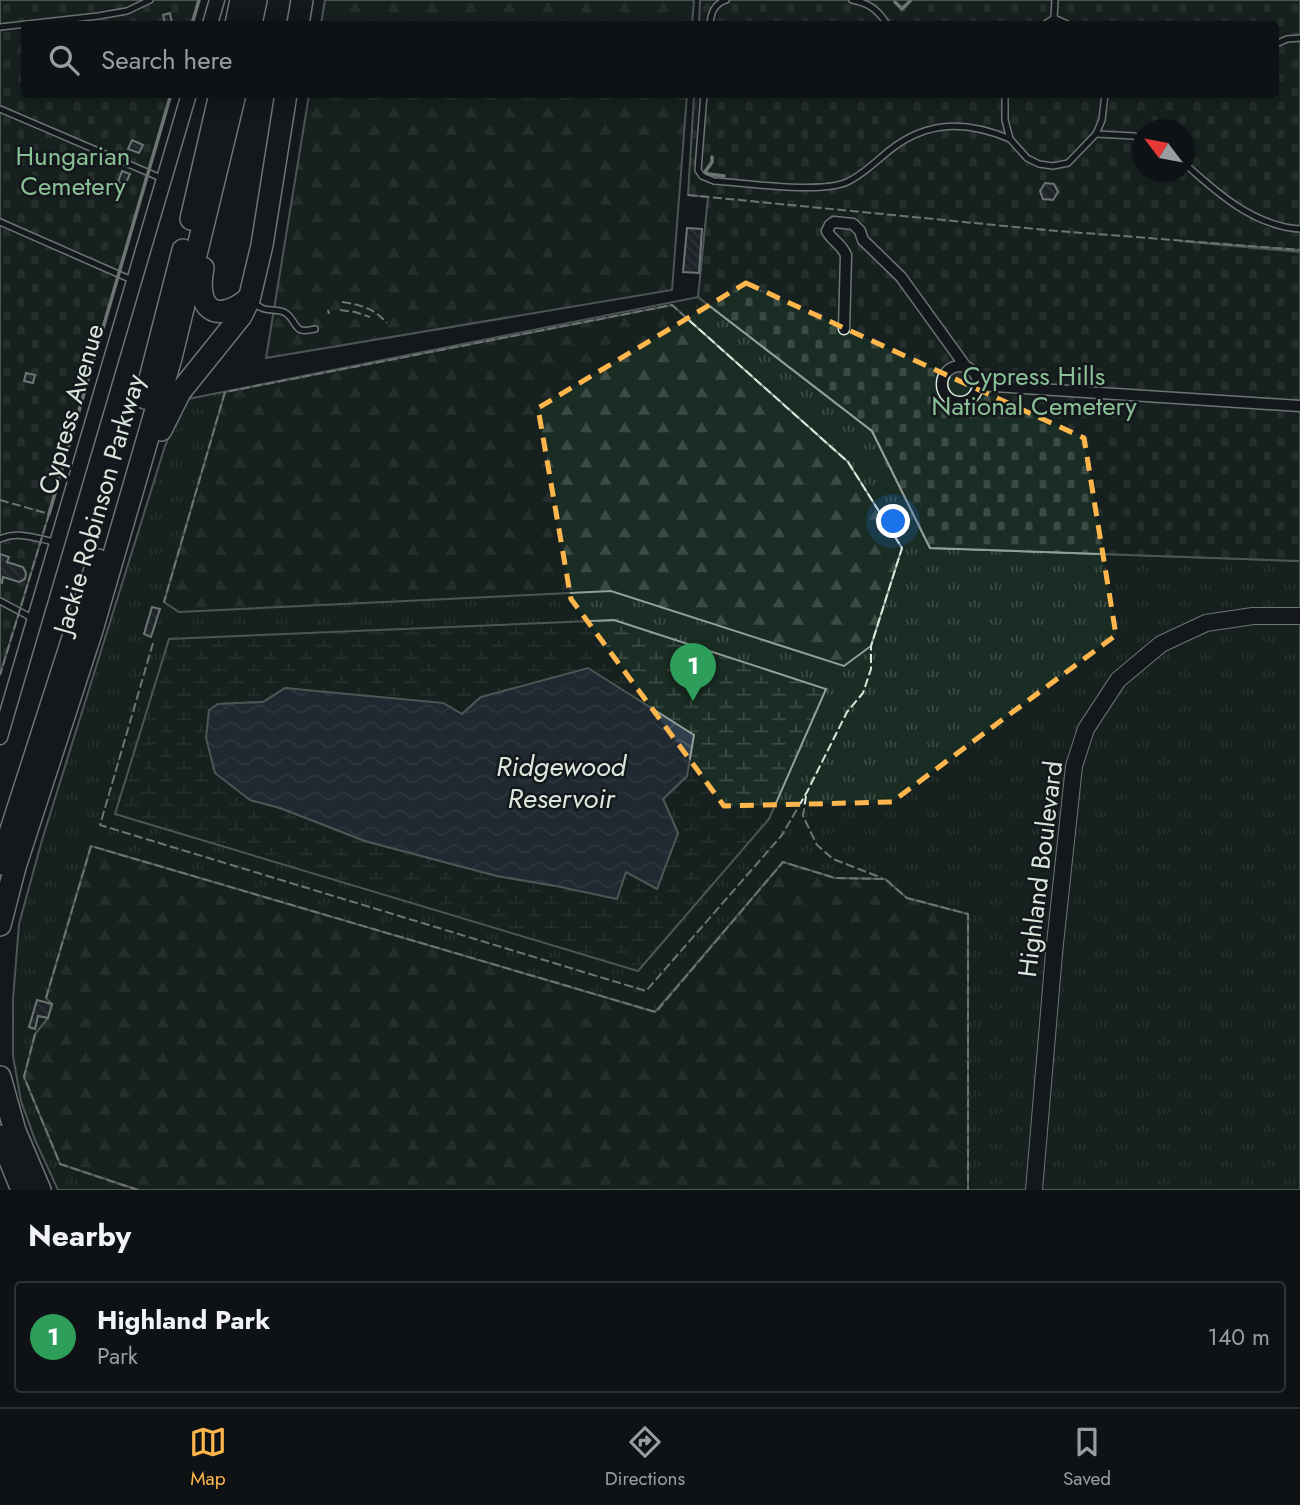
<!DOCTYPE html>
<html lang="en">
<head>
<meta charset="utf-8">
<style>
	:root { --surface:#0f1215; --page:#181b1e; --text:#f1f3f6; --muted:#9b9ea0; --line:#2f3234; --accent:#ffb74d }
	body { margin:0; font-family:Jost,sans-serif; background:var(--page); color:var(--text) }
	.compass { position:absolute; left:1132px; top:119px; width:63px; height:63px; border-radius:50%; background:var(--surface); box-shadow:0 4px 18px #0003; rotate:302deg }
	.you { position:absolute; left:894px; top:522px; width:24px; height:24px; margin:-18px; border:5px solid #fff; border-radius:50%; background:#1a73e8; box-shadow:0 0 0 10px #1a73e833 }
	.badge { display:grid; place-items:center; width:46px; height:46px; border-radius:50%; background:var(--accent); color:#fff; font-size:23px; font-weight:700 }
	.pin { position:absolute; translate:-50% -58px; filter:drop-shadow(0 2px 4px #0008) }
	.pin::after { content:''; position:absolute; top:37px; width:24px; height:21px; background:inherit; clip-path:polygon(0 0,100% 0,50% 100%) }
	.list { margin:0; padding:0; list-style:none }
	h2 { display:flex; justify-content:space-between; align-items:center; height:91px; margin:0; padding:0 28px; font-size:30px }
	h2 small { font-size:23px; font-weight:400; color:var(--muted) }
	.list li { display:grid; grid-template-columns:46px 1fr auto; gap:21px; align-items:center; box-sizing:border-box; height:112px; margin:0 14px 14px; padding:0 14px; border:2px solid var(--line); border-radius:7px }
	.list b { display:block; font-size:26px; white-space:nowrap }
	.list p { margin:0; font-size:23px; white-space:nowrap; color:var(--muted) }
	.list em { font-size:23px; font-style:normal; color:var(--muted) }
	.icon { flex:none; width:38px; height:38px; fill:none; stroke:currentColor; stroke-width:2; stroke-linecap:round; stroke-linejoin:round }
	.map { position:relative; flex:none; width:1300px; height:1190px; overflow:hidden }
	.search { position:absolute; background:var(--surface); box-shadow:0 4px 18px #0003; left:21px; right:21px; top:21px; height:77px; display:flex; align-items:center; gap:18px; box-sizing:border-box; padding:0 24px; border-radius:7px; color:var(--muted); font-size:26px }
	.sheet { height:217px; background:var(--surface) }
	nav { display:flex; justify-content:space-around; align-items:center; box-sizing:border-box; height:98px; border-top:2px solid var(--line); background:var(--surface); font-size:19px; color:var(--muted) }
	nav a { display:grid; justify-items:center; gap:4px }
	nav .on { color:var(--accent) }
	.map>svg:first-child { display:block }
</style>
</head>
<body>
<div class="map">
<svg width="1300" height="1190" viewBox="0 0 1300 1190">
	<defs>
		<pattern id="grass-tufts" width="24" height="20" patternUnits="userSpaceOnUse" patternTransform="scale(1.75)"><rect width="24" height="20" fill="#1a2d24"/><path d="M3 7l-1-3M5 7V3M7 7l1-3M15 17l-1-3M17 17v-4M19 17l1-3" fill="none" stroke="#3b4b43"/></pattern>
		<pattern id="forest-firs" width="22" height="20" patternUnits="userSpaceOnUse" patternTransform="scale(1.75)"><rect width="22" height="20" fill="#1a2d24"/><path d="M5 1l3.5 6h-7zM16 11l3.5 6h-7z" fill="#3b4b43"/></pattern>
		<pattern id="wetland-marsh" width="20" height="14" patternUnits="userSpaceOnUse" patternTransform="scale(1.75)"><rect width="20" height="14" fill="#1a2d24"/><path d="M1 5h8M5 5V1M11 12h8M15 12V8" fill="none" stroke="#3b4b43"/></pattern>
		<pattern id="cemetery-stones" width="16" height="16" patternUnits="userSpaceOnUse" patternTransform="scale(1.75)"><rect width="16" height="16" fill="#1a2d24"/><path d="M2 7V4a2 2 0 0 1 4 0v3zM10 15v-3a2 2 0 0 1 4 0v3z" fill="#3b4b43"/></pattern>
		<pattern id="water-waves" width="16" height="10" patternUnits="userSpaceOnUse" patternTransform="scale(1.75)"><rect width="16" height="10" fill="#2f3f4d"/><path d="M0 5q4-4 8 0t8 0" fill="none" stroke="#4c5b66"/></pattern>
		<pattern id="building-back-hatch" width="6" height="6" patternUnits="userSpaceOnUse" patternTransform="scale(1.75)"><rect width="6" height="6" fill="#2c363c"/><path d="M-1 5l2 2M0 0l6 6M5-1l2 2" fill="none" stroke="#4a5358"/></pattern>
	</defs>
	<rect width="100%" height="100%" fill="#14181c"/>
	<polygon fill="url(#grass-tufts)" stroke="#939e99" stroke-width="2" points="698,297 872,431 930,548 1300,561 1300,1190 58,1190 35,1140 21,1101 13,1056 13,999 19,924 42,840 165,446 176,420 188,399"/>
	<g fill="url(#forest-firs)" stroke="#939e99" stroke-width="2">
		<polygon points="325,0 694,0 692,24 321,24"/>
		<polygon points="309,95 687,95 672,290 266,358"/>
		<polygon points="672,305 848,462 902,548 871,646 844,666 611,591 179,612 164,602 225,392"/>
		<polygon points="91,846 655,1012 783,862 835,878 885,879 907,898 968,914 968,1190 138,1190 60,1164 24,1077 35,1034 48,1018 52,1004 46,998"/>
	</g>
	<path fill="url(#wetland-marsh)" stroke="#939e99" stroke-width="2" fill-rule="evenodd" d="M614,620l212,69 -57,130 -131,152 -523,-157 54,-175zM285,688l177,26 19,-17 206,79 -24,23 15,34 -21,55 -31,-16 -70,14 -59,-10 -132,-35 -85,-33 -30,-8 -32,-96 45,-2z"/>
	<g fill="url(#cemetery-stones)" stroke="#939e99" stroke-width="2" fill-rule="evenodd">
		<polygon points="0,0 199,0 192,24 24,24 24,94 171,95 49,514 0,675"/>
		<path d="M700,0h600v250l-121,-9 121,11v309l-370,-13 -58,-117 -174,-134 10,-100 -20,-2 6,-100 582,-1v-70h-577zM1142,130h42v42h-42z"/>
	</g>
	<polygon fill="url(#water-waves)" stroke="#939e99" stroke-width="2" points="588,668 694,735 687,776 663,799 678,833 657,889 626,872 617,899 556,886 497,876 365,841 280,808 250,800 215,773 206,738 209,710 218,704 263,702 285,688 443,703 462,714 481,697"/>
	<g fill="url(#building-back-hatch)" stroke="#d8e6dc" stroke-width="2">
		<polygon points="170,13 172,24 165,24 163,15"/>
		<polygon points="132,140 143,145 139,153 128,149"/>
		<polygon points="122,171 130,174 125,185 118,182"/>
		<polygon points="1045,183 1054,184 1058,192 1053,200 1043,199 1040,191"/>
		<polygon points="687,228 702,229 699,273 683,272"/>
		<polygon points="26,373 35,375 33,383 24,381"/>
		<polygon points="0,554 9,557 7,562 23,567 26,573 25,579 19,582 3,577 2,583 0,582"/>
		<polygon points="152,607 160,609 151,637 144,634"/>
		<polygon points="37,1000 52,1004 48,1018 38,1016 35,1029 29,1027"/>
	</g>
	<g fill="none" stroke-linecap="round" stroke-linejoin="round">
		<defs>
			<g id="service">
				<path d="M852,0c17,3 26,10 35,24"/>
				<polyline points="1054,18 1055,0"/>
				<polyline points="1054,18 1067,24"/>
				<path d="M710,24c1,-11 4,-20 16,-24"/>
				<polyline points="1045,24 1054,18"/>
				<polyline points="0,27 98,16 127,11 150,0"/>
				<polyline points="1276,44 1287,39 1300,38"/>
				<path d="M704,94l-6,76 4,6 12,5c31,2 107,13 133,1 16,-7 29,-21 43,-32 38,-30 77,-29 120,-11"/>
				<polyline points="1005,94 1005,120 1010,139 1027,158 1039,164 1053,166 1068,163 1096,134 1102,120 1105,94"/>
				<polyline points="0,109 161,178"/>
				<polyline points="1096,134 1134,136 1142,140"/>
				<path d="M1184,163c33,30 70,63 116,66"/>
				<polyline points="0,222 132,280"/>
				<path d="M253,301c9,12 19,7 31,11 8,4 9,12 15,17 4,3 11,1 16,0"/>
				<path d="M0,539c19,-8 35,-1 54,3"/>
				<polyline points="0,601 32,618"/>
			</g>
			<g id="minor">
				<path d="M844,329l2,-74c-5,-12 -14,-14 -19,-24l3,-6 4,-3 19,2 7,7 3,9 38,37 65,90"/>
				<circle cx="960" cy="384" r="18"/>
				<polyline points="978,385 1300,406"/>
			</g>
			<g id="tertiary">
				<polyline points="210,24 217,0"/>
				<polyline points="0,737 189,94"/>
			</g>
			<polyline id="secondary" points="1034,1190 1054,953 1074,766 1086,729 1118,680 1161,644 1206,623 1253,616 1300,616"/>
			<g id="motorway">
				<polyline points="236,24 241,0"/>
				<polyline points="251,24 256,0"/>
				<polyline points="298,24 302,0"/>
				<polyline points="191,219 220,94"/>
				<path d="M203,268c-8,40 12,58 46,30"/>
				<polyline points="145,398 183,250"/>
				<polyline points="161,430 180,392 241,316 249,300 262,245 286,94"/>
				<polyline points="0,864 98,560"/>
				<polyline points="0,925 15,867 92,630 171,358 235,94"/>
				<polyline points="0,1077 15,1131 40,1190"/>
				<polyline points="0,1136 22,1190"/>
			</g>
		</defs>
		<use href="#service" stroke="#d8e6dc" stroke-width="8"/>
		<use href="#minor" stroke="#d8e6dc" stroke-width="13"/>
		<use href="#tertiary" stroke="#d8e6dc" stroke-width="17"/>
		<use href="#secondary" stroke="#d8e6dc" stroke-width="18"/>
		<use href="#motorway" stroke="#d8e6dc" stroke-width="24"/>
		<use href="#service" stroke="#14181c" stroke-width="5"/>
		<use href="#minor" stroke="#14181c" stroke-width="10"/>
		<use href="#tertiary" stroke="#14181c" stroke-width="14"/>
		<use href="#secondary" stroke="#14181c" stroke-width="16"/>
		<use href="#motorway" stroke="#14181c" stroke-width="21"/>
		<g stroke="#d8e6dc" stroke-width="2" stroke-dasharray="9 3.5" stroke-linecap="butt">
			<polyline points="688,195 1046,230 1300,250"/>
			<path d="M342,302c20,3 31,6 45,21"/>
			<polyline points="328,310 329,314"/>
			<polyline points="340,310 355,312 370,317"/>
			<polyline points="0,500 49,514 0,675"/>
			<polyline points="153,643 100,825 646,991 782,835 807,792 847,712 863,693 871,669 871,646 902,548 848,462 672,305 225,392 164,602"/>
			<polyline points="806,796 803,816 817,845 833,859 882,878"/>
			<polyline points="46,998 91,846 656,1012 783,862 835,878 885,879 907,898 968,914 968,1190"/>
			<polyline points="35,1034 24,1077 60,1164 138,1190"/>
		</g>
		<g stroke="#d8e6dc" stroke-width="3.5">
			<polyline points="895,2 902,9 911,0"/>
			<polyline points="192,24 199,0"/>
			<polyline points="712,157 712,162 705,172 708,174 724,176"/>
			<polyline points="49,514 171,94"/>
		</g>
	</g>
	<path d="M0 0H1300V1190H0ZM746,283l338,155 32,197 -224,167 -168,4 -153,-207 -33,-191z" fill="#14181c" fill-opacity=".55" fill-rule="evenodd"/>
	<path fill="none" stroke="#ffb74d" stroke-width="5" stroke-dasharray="14 9" stroke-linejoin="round" d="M746,283l338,155 32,197 -224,167 -168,4 -153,-207 -33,-191z"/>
	<g text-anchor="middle" stroke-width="5" stroke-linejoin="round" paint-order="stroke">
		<g font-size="26" fill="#8ac095" stroke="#14181c">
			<text x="73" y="165">Hungarian<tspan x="73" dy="30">Cemetery</tspan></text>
			<text x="1034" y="385">Cypress Hills<tspan x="1034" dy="30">National Cemetery</tspan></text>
		</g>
		<g font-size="26" fill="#d8e6dc" stroke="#14181c">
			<text transform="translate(71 409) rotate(-74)" y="9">Cypress Avenue</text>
			<text transform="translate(99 504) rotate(-74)" y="9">Jackie Robinson Parkway</text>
			<text transform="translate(1040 869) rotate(-83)" y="9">Highland Boulevard</text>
		</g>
		<g font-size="28" font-style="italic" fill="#d8e6dc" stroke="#14181c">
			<text x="561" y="776">Ridgewood<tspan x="561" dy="32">Reservoir</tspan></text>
		</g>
	</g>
</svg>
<svg class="compass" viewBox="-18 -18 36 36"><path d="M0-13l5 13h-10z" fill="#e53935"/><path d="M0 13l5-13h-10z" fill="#9b9ea0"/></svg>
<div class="you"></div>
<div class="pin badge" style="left:693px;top:701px;background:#2e9e5b">1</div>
<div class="search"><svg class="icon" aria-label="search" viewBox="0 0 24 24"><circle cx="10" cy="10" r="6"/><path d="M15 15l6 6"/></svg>Search here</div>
</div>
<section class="sheet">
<h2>Nearby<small></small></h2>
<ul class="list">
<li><span class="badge" style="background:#2e9e5b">1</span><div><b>Highland Park</b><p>Park</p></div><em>140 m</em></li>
</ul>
</section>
<nav>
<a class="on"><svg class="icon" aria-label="map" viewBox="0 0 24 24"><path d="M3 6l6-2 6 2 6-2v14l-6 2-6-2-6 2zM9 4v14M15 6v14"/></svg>Map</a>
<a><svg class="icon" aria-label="directions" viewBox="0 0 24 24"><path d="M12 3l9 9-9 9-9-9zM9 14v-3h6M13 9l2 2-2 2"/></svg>Directions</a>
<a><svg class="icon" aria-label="saved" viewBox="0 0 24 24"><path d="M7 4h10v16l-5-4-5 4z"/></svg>Saved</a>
</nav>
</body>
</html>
